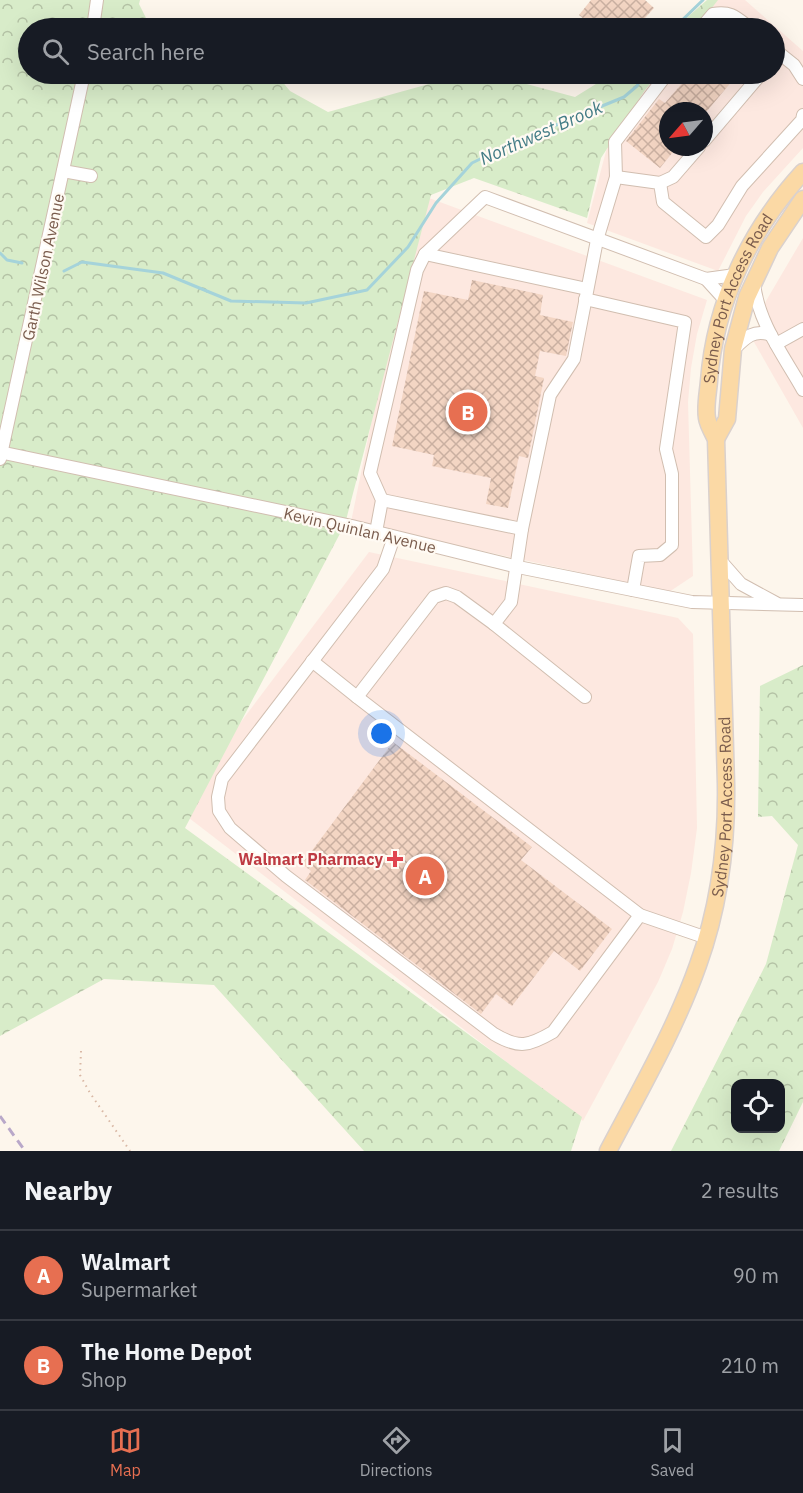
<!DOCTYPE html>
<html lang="en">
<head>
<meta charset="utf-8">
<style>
	:root { --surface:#171b24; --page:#20242c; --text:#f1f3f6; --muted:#9ea1a6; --line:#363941; --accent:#e76f51 }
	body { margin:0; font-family:"IBM Plex Sans",sans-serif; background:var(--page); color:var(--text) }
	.controls { position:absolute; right:18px; bottom:18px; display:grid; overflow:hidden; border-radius:12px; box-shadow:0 6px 24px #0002 }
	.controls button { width:54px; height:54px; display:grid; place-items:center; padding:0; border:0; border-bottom:2px solid var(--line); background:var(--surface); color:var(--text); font:30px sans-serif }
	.compass { position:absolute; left:659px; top:102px; width:54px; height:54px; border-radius:50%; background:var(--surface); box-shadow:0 6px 24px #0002; rotate:242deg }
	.you { position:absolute; left:382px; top:734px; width:21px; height:21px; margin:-15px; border:4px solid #fff; border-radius:50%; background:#1a73e8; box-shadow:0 0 0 9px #1a73e833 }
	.badge { display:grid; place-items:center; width:39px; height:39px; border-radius:50%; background:var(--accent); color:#fff; font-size:20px; font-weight:700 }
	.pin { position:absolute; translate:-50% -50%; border:3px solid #fff; box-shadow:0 2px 6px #0006 }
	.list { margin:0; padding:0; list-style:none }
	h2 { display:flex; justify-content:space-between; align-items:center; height:78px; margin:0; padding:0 24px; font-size:26px }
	h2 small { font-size:20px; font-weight:400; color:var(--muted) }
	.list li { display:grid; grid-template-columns:39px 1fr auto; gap:18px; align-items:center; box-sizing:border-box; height:90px; padding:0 24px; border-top:2px solid var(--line) }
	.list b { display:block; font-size:22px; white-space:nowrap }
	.list p { margin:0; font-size:20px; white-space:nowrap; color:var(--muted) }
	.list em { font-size:20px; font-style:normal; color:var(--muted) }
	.icon { flex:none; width:33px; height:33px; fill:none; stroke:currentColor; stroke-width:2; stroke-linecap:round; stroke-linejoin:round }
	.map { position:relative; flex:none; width:803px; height:1151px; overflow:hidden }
	.search { position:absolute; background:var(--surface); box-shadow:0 6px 24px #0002; left:18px; right:18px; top:18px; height:66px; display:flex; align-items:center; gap:15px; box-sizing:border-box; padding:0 21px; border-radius:33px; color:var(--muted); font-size:22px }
	.sheet { height:258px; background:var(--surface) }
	nav { display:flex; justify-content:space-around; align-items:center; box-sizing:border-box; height:84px; border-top:2px solid var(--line); background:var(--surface); font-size:16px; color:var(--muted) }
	nav a { display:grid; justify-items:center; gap:3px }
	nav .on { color:var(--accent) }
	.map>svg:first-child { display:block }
</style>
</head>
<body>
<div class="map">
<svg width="803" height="1151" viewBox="0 0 803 1151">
	<defs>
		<pattern id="forest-crowns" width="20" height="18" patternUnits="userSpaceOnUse" patternTransform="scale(1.5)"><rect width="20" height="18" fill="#d8ecc9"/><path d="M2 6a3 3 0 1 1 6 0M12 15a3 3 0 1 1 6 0" fill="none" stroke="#b4c2a5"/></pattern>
		<pattern id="building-cross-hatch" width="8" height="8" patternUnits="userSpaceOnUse" patternTransform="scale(1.5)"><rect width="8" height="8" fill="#f3d5c3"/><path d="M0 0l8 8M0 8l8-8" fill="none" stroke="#cab0a1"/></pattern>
	</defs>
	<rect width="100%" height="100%" fill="#fdf6ec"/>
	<g fill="#fde8e0" fill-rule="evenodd">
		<path d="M715,0h30l58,51v97l-40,44 -17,24 -28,55 -131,-48 22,-83 46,-66h119v-46h-82zM668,111h36v36h-36z"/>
		<polygon points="418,194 707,300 697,334 691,368 688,402 693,576 669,592 351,522"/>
		<polygon points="803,238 803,428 754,342 766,301"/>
		<polygon points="369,552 678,618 693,634 697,828 691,873 683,912 672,949 658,982 583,1121 176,808"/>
	</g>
	<g fill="url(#forest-crowns)" fill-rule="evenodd">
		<polygon points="0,0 140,0 139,4 151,28 28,28 28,74 180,74 185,80 210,74 276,74 290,91 328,112 465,74 489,74 575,97 612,74 658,74 645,90 601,158 587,218 474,178 431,195 345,524 185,828 582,1117 571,1151 364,1151 214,985 104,979 0,1036"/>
		<polygon points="707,0 718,0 696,28 675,28"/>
		<path d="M803,665v437l-24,49h-108l95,-187 32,-119 -26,-29 -14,1 2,-131zM736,1084h44v44h-44z"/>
	</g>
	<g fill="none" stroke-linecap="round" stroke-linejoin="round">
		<g stroke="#a5d3da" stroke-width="3">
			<polyline points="674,28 703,0"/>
			<polyline points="0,253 7,260 22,263"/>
			<polyline points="64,271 82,262 163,273 231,301 306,303 367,290 408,247 436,203 472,163 517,141 624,97 637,86 643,74"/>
		</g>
	</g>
	<g fill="url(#building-cross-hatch)">
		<polygon points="591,0 645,0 654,8 636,28 595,28 579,15"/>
		<polygon points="690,74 738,74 707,111 668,111 668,147 677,147 660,168 626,141 659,99 665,103"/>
		<polygon points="472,280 543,295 540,315 573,322 566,356 540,351 535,376 544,378 528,458 519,456 508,508 486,504 491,478 432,466 434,455 392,446 424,291 468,300"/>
		<polygon points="393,742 532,847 521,860 612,929 580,971 554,951 512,1006 496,994 481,1014 305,880 311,871 302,864"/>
	</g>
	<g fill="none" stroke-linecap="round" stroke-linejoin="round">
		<defs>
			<g id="minor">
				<polyline points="93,28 97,0"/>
				<path d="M701,28l12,-14c18,-3 23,3 37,14"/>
				<polyline points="774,49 794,65 803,79"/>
				<polyline points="704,141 761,74"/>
				<polyline points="63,171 91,176"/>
				<polyline points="616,177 660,183 663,202 706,237 718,225 742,186 802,120 803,115"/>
				<polyline points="660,183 673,177 699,147"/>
				<polyline points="425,254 587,289"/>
				<polyline points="706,279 725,300"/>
				<path d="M754,283c4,40 30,73 49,107"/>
				<polyline points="585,299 685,322 666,449 672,474 672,545 660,555 639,556 633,590"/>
				<polyline points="776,344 803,329"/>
				<path d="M734,349c12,-12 20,-20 37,-14"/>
				<polyline points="0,452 352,526 518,567 692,602 803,605"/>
				<polyline points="0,459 84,74"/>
				<polyline points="382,500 522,529"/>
				<polyline points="376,532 382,500 370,473 417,270 425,254 485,197 706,279 735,275"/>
				<path d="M394,537l-11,32 -161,210 -4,18 1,14 11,17 56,48 208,158c25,15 35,12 59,-2l87,-117"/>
				<polyline points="719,559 741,584 776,603"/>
				<polyline points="312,661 357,697 640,915 707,938"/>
				<polyline points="357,697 434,597 446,593 457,597 494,624"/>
				<polyline points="585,697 494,624 511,602 522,529 550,395 574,359 597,240 616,177 615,142 667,74"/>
			</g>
			<g id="major">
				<polyline points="716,439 727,419 733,349 747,297 770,248 803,199"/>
				<path id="s1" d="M608,1151c32,-61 67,-121 90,-186 21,-58 29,-119 28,-181l-10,-345c-3,-6 -8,-14 -9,-21 -2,-11 1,-25 2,-37 6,-79 41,-151 94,-209"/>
			</g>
		</defs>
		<use href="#minor" stroke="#d1beb0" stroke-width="14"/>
		<use href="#major" stroke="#dad1cd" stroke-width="19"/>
		<polyline stroke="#d9b8a5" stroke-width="2" stroke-dasharray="1.5 4.5" stroke-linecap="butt" points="81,1051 80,1075 90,1093 130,1151"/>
		<use href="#minor" stroke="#fff" stroke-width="12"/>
		<use href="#major" stroke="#fbd9a5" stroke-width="16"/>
		<polyline stroke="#b9a8c9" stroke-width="3" stroke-dasharray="9 6" stroke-linecap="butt" points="0,1116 25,1151"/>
	</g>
	<path fill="#e0444e" stroke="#fffaf3" stroke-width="2" d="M392 850h6v6h6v6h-6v6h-6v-6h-6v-6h6z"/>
	<g text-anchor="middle" stroke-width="4.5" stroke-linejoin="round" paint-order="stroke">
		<g font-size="16" fill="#7a5c4d" stroke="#fffaf3">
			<text transform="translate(43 267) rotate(-78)" y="6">Garth Wilson Avenue</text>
			<text dy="6" stroke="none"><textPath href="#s1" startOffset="884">Sydney Port Access Road</textPath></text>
			<text transform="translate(360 530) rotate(13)" y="6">Kevin Quinlan Avenue</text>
			<text dy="6" stroke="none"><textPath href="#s1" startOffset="368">Sydney Port Access Road</textPath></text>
		</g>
		<g font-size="16" font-weight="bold" fill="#be3a42" stroke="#fffaf3" text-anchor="end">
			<text x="383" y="865">Walmart Pharmacy</text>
		</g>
		<g font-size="18" font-style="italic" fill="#437c86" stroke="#fffaf3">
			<text transform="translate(541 133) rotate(-24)" y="6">Northwest Brook</text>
		</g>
	</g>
</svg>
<div class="controls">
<button><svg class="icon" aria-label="locate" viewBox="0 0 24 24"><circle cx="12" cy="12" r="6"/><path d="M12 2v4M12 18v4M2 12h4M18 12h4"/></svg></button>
</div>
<svg class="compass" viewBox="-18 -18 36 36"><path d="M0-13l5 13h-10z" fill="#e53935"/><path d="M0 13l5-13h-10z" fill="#9ea1a6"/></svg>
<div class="you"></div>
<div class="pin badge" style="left:425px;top:876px">A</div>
<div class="pin badge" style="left:468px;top:412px">B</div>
<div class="search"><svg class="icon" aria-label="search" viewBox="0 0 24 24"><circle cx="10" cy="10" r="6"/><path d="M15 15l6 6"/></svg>Search here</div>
</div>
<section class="sheet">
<h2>Nearby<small>2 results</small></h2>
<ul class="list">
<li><span class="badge">A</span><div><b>Walmart</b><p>Supermarket</p></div><em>90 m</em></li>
<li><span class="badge">B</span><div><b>The Home Depot</b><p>Shop</p></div><em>210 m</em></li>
</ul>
</section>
<nav>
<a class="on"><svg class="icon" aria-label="map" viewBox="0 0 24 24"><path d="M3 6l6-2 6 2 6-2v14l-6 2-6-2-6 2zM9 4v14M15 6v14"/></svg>Map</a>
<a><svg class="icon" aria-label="directions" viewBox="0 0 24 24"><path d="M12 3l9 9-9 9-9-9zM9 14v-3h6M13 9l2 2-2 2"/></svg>Directions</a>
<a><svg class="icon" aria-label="saved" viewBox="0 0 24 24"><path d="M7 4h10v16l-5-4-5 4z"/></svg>Saved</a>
</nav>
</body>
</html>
